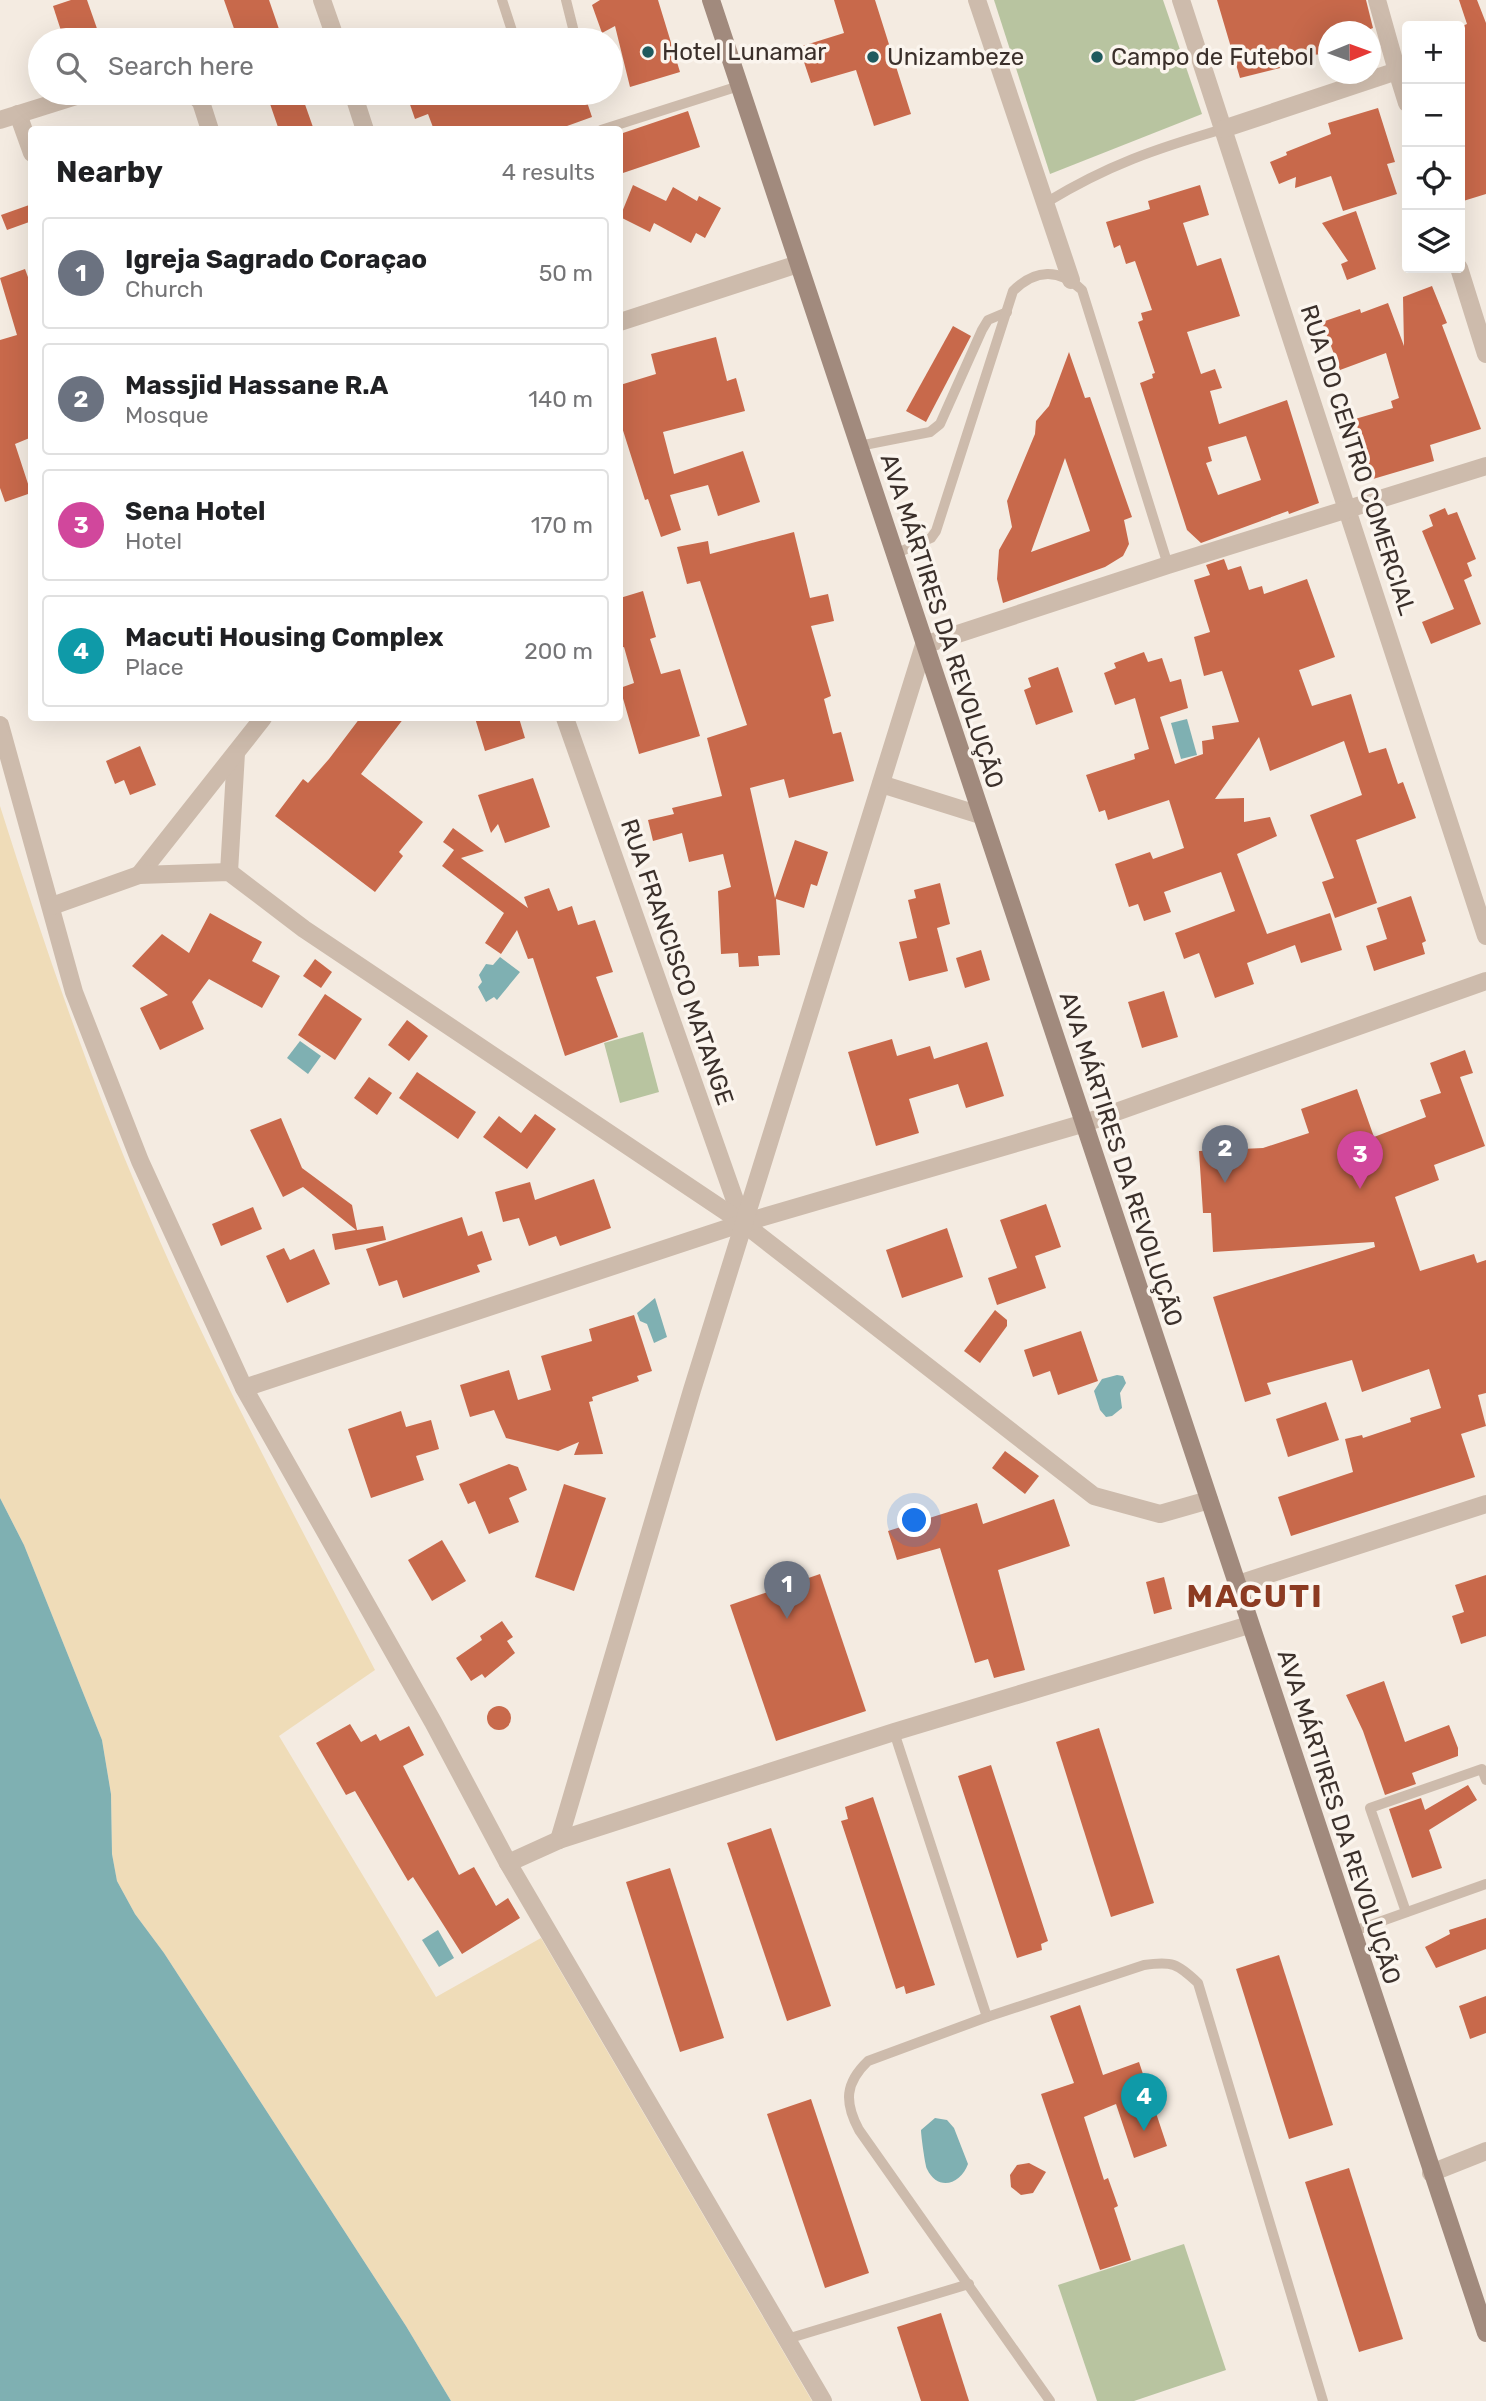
<!DOCTYPE html>
<html lang="en">
<head>
<meta charset="utf-8">
<style>
	:root { --surface:#fff; --page:#f2f2f2; --text:#202124; --muted:#757577; --line:#e0e0e0; --accent:#0b8043 }
	body { margin:0; font-family:Rubik,sans-serif; background:var(--page); color:var(--text) }
	.controls { position:absolute; right:21px; top:21px; display:grid; overflow:hidden; border-radius:7px; box-shadow:0 7px 28px #0002 }
	.controls button { width:63px; height:63px; display:grid; place-items:center; padding:0; border:0; border-bottom:2px solid var(--line); background:var(--surface); color:var(--text); font:35px sans-serif }
	.compass { position:absolute; left:1318px; top:21px; width:63px; height:63px; border-radius:50%; background:var(--surface); box-shadow:0 7px 28px #0002; rotate:89deg }
	.you { position:absolute; left:915px; top:1521px; width:24px; height:24px; margin:-18px; border:5px solid #fff; border-radius:50%; background:#1a73e8; box-shadow:0 0 0 10px #1a73e833 }
	.badge { display:grid; place-items:center; width:46px; height:46px; border-radius:50%; background:var(--accent); color:#fff; font-size:23px; font-weight:700 }
	.pin { position:absolute; translate:-50% -58px; filter:drop-shadow(0 2px 4px #0008) }
	.pin::after { content:''; position:absolute; top:37px; width:24px; height:21px; background:inherit; clip-path:polygon(0 0,100% 0,50% 100%) }
	.list { margin:0; padding:0; list-style:none }
	h2 { display:flex; justify-content:space-between; align-items:center; height:91px; margin:0; padding:0 28px; font-size:30px }
	h2 small { font-size:23px; font-weight:400; color:var(--muted) }
	.list li { display:grid; grid-template-columns:46px 1fr auto; gap:21px; align-items:center; box-sizing:border-box; height:112px; margin:0 14px 14px; padding:0 14px; border:2px solid var(--line); border-radius:7px }
	.list b { display:block; font-size:26px; white-space:nowrap }
	.list p { margin:0; font-size:23px; white-space:nowrap; color:var(--muted) }
	.list em { font-size:23px; font-style:normal; color:var(--muted) }
	.icon { flex:none; width:38px; height:38px; fill:none; stroke:currentColor; stroke-width:2; stroke-linecap:round; stroke-linejoin:round }
	.map { position:relative; flex:none; width:1486px; height:2401px; overflow:hidden }
	.search { position:absolute; background:var(--surface); box-shadow:0 7px 28px #0002; left:28px; top:28px; width:595px; height:77px; display:flex; align-items:center; gap:18px; box-sizing:border-box; padding:0 24px; border-radius:38px; color:var(--muted); font-size:26px }
	.panel { position:absolute; background:var(--surface); box-shadow:0 7px 28px #0002; left:28px; top:126px; width:595px; height:595px; border-radius:7px }
	.map>svg:first-child { display:block }
</style>
</head>
<body>
<div class="map">
<svg width="1486" height="2401" viewBox="0 0 1486 2401">
	<rect width="100%" height="100%" fill="#f4ebe1"/>
	<g fill="#b8c4a0">
		<polygon points="994,0 1163,0 1202,114 1050,174"/>
		<polygon points="643,1032 659,1092 620,1103 604,1043"/>
		<polygon points="1184,2244 1226,2370 1134,2401 1097,2401 1058,2285"/>
	</g>
	<path fill="#efdcb8" d="M0,806c42,133 87,265 142,394 68,161 152,314 233,470l-96,66 157,261 105,-59 271,463h-361l-45,-75 -242,-373 -29,-39 -18,-33 -5,-27 -1,-60 -9,-54 -78,-195 -24,-47z"/>
	<g fill="#7fb0b2">
		<polygon points="1187,719 1197,755 1181,759 1171,723"/>
		<polygon points="500,957 520,972 497,1000 494,997 486,1002 478,987 482,982 479,975 486,964 493,965"/>
		<polygon points="300,1041 321,1056 308,1074 287,1058"/>
		<polygon points="655,1298 667,1337 654,1343 647,1324 640,1321 637,1313"/>
		<polygon points="1117,1375 1123,1376 1126,1383 1120,1393 1122,1408 1112,1416 1106,1417 1100,1410 1094,1391 1102,1379"/>
		<polygon points="0,1498 24,1545 102,1740 111,1794 112,1854 117,1881 135,1914 164,1953 406,2326 451,2401 0,2401"/>
		<polygon points="438,1930 454,1958 439,1967 422,1940"/>
		<path d="M935,2118l12,2 7,8 14,36c-7,20 -30,28 -41,5 -2,-4 -6,-34 -6,-39z"/>
	</g>
	<g fill="#c8694b" fill-rule="evenodd">
		<polygon points="71,0 87,0 101,40 64,40 53,6"/>
		<polygon points="224,0 269,0 279,29 248,40 238,40"/>
		<polygon points="600,0 658,0 680,72 630,87 615,26 602,33 592,5"/>
		<polygon points="834,0 875,0 911,114 874,126 856,70 811,83 799,47 844,33"/>
		<polygon points="1217,0 1366,0 1373,28 1363,32 1328,32 1328,54 1308,55 1309,61 1240,78"/>
		<polygon points="1459,0 1477,0 1486,23 1486,194 1460,202 1460,27 1467,24"/>
		<polygon points="294,93 301,93 314,130 279,130 269,101"/>
		<polygon points="406,93 502,93 505,103 533,93 584,93 592,117 556,130 434,130 428,114 415,119"/>
		<polygon points="1378,108 1395,162 1387,164 1397,194 1343,211 1331,176 1295,188 1296,177 1279,184 1270,162 1287,155 1286,152 1331,134 1328,123"/>
		<polygon points="688,111 700,147 620,174 620,134"/>
		<polygon points="633,185 666,201 673,187 697,201 699,196 721,208 705,238 696,233 691,243 654,223 650,232 620,217"/>
		<path d="M1200,185l9,30 -26,8 14,43 24,-8 19,58 -53,16 14,42 14,-5 7,19 -12,3 9,33 68,-24 32,103 -30,11 -1,-3 -87,32 -14,-13 -47,-147 13,-5 -1,-4 3,-1 -17,-51 5,-2 -2,-7 11,-3 -17,-49 -9,3 -6,-19 -6,3 -8,-26 44,-13 -2,-8zM1246,436l15,44 -43,15 -12,-32 6,-2 -4,-14z"/>
		<polygon points="32,204 32,221 7,230 1,215"/>
		<polygon points="1356,211 1376,269 1347,280 1341,264 1348,261 1322,223"/>
		<polygon points="25,269 32,288 32,437 15,444 31,493 5,502 0,488 0,340 17,335 0,278"/>
		<polygon points="1432,286 1447,323 1442,325 1481,429 1430,445 1434,461 1373,479 1355,419 1393,408 1391,401 1399,398 1386,353 1340,370 1322,322 1360,309 1361,313 1388,303 1404,346 1403,297"/>
		<polygon points="953,326 971,336 926,422 906,411"/>
		<polygon points="716,337 727,381 736,378 745,411 663,432 674,474 743,451 760,502 718,516 708,485 670,495 681,530 661,537 648,499 645,500 620,421 620,385 656,374 651,354"/>
		<path d="M1069,352l16,46 5,-1 42,120 -8,3 5,24 -6,12 -18,11 -102,36 -6,-24 2,-29 13,-23 -5,-26 28,-67 1,-13 13,-15zM1065,458l25,73 -59,21z"/>
		<polygon points="1445,508 1448,515 1457,512 1476,559 1467,563 1472,576 1464,580 1481,624 1431,644 1422,622 1454,609 1422,531 1433,526 1429,515"/>
		<polygon points="794,532 810,598 828,594 834,621 811,626 831,696 824,699 833,734 841,732 854,781 789,798 784,779 750,788 775,898 795,840 828,852 817,886 811,884 804,908 776,899 780,955 758,956 759,966 739,967 738,953 721,954 718,891 731,887 723,854 689,862 682,833 653,841 648,820 674,814 672,808 722,796 707,738 747,725 700,581 687,584 677,547 708,541 710,554"/>
		<polygon points="1224,559 1228,570 1241,566 1249,590 1262,586 1264,594 1307,579 1335,657 1299,670 1312,706 1351,694 1369,753 1386,748 1398,784 1403,782 1416,818 1356,840 1377,903 1335,918 1322,882 1334,878 1310,815 1362,795 1344,741 1270,771 1259,737 1215,799 1244,798 1244,822 1270,817 1277,836 1237,854 1267,934 1330,913 1342,950 1301,963 1295,945 1247,963 1254,984 1215,998 1199,953 1184,959 1175,933 1235,911 1221,872 1164,892 1171,912 1144,921 1138,904 1129,907 1115,864 1150,852 1153,859 1184,848 1169,800 1108,820 1105,810 1099,812 1086,775 1135,759 1134,754 1149,749 1135,698 1115,705 1104,673 1116,668 1114,663 1144,652 1148,662 1162,658 1170,682 1181,679 1188,708 1160,717 1175,764 1203,754 1202,741 1214,739 1212,726 1239,722 1222,671 1204,676 1194,637 1210,632 1194,580 1210,575 1206,565"/>
		<polygon points="643,591 656,637 650,639 661,674 680,669 700,736 639,754 620,688 634,683 624,647 620,648 620,598"/>
		<polygon points="1058,667 1073,712 1036,725 1024,690 1031,687 1028,678"/>
		<polygon points="360,718 404,718 361,774 423,822 399,852 403,856 375,892 275,816 303,779 308,783 329,759"/>
		<polygon points="475,718 519,718 525,738 485,751"/>
		<polygon points="140,746 156,785 130,795 124,780 115,784 106,761"/>
		<polygon points="533,778 550,827 505,843 498,824 491,833 478,795"/>
		<polygon points="453,828 484,851 461,858 528,908 524,897 549,888 558,911 572,906 578,925 595,920 613,972 596,977 618,1037 565,1056 533,958 528,959 517,930 501,954 485,943 504,913 442,866 454,850 443,842"/>
		<polygon points="940,883 950,924 937,928 948,971 909,981 899,942 917,938 908,900 916,898 914,890"/>
		<polygon points="1411,896 1426,941 1422,943 1425,954 1374,971 1366,946 1387,939 1377,908"/>
		<polygon points="210,913 262,942 252,961 280,976 262,1008 209,979 192,1002 204,1029 160,1050 140,1008 168,995 132,966 162,934 189,953"/>
		<polygon points="981,950 990,980 965,988 956,958"/>
		<polygon points="315,959 332,972 321,988 303,976"/>
		<polygon points="1164,991 1178,1037 1142,1048 1128,1002"/>
		<polygon points="325,994 362,1019 335,1060 298,1035"/>
		<polygon points="407,1020 428,1036 409,1061 388,1045"/>
		<polygon points="892,1039 897,1056 930,1046 934,1059 987,1042 1004,1096 966,1108 958,1084 909,1099 919,1133 876,1146 848,1052"/>
		<polygon points="1465,1050 1473,1073 1460,1077 1485,1146 1434,1165 1439,1180 1395,1197 1420,1271 1474,1254 1477,1263 1486,1260 1486,1393 1478,1395 1486,1426 1461,1434 1475,1477 1291,1536 1278,1497 1353,1472 1345,1439 1362,1435 1363,1438 1411,1422 1410,1418 1441,1408 1429,1369 1362,1392 1352,1360 1267,1383 1271,1394 1245,1402 1213,1297 1375,1247 1374,1242 1213,1252 1211,1213 1203,1213 1199,1151 1263,1148 1309,1133 1301,1109 1357,1089 1374,1137 1426,1117 1420,1100 1441,1093 1430,1063"/>
		<polygon points="417,1072 476,1112 458,1139 399,1098"/>
		<polygon points="369,1077 392,1093 377,1115 354,1098"/>
		<polygon points="535,1114 556,1129 527,1169 483,1137 499,1116 521,1133"/>
		<polygon points="281,1118 302,1168 352,1205 357,1230 383,1226 386,1240 335,1250 332,1234 356,1230 303,1187 283,1197 250,1130"/>
		<polygon points="594,1179 611,1228 560,1246 556,1236 529,1246 519,1218 503,1222 495,1192 530,1182 535,1200"/>
		<polygon points="1046,1204 1061,1247 1035,1256 1046,1288 997,1305 988,1278 1017,1268 1000,1220"/>
		<polygon points="253,1207 262,1229 221,1246 212,1224"/>
		<polygon points="462,1217 468,1236 482,1231 492,1260 477,1265 480,1272 403,1298 397,1280 379,1286 366,1249"/>
		<polygon points="947,1228 963,1277 902,1298 886,1250"/>
		<polygon points="284,1248 290,1260 314,1249 330,1284 287,1303 266,1256"/>
		<polygon points="995,1310 1007,1320 1007,1326 980,1363 964,1351"/>
		<polygon points="634,1315 652,1371 637,1376 639,1381 592,1397 593,1401 589,1402 603,1454 574,1455 579,1442 558,1451 506,1438 494,1410 470,1417 460,1385 509,1370 518,1400 551,1390 541,1356 592,1341 589,1329"/>
		<polygon points="1081,1331 1098,1381 1058,1395 1050,1371 1033,1377 1024,1350"/>
		<polygon points="1326,1402 1339,1440 1288,1457 1276,1419"/>
		<polygon points="401,1411 406,1427 431,1420 439,1449 416,1456 424,1480 371,1498 348,1429"/>
		<polygon points="1005,1451 1039,1476 1025,1494 992,1468"/>
		<polygon points="509,1464 518,1467 527,1490 509,1498 519,1522 489,1534 475,1501 468,1504 459,1484"/>
		<polygon points="564,1484 606,1498 574,1591 535,1577"/>
		<polygon points="1054,1499 1070,1546 998,1570 1025,1670 994,1678 988,1659 975,1663 940,1548 897,1560 888,1531 977,1503 983,1524"/>
		<polygon points="442,1540 466,1581 432,1601 408,1560"/>
		<polygon points="820,1574 866,1711 776,1741 730,1605"/>
		<polygon points="1486,1575 1486,1636 1461,1644 1452,1616 1464,1612 1455,1585"/>
		<polygon points="1164,1577 1172,1609 1154,1614 1146,1582"/>
		<polygon points="502,1621 513,1637 507,1641 515,1653 485,1678 482,1674 471,1681 456,1658 482,1640 480,1636"/>
		<polygon points="1384,1681 1405,1742 1449,1725 1458,1748 1458,1756 1412,1773 1416,1784 1385,1795 1363,1731 1346,1695"/>
		<circle cx="499" cy="1718" r="12"/>
		<polygon points="350,1724 361,1742 376,1734 380,1741 409,1726 424,1755 403,1766 459,1875 474,1867 496,1906 508,1898 520,1918 462,1954 413,1877 408,1881 355,1791 346,1795 316,1743"/>
		<polygon points="1099,1728 1154,1903 1111,1917 1056,1742"/>
		<polygon points="991,1765 1048,1941 1041,1944 1042,1950 1017,1958 958,1776"/>
		<polygon points="1468,1785 1477,1800 1429,1830 1442,1868 1412,1878 1389,1809 1421,1798 1425,1810"/>
		<polygon points="873,1797 935,1985 906,1994 904,1986 896,1989 841,1821 848,1819 845,1807"/>
		<polygon points="771,1828 831,2006 787,2021 727,1843"/>
		<polygon points="670,1868 724,2038 680,2052 626,1882"/>
		<polygon points="1486,1918 1486,1949 1436,1968 1425,1947 1450,1934 1449,1930"/>
		<polygon points="1279,1955 1333,2125 1289,2139 1236,1969"/>
		<polygon points="1486,1996 1486,2033 1470,2039 1459,2006"/>
		<polygon points="1080,2005 1103,2075 1139,2062 1167,2146 1134,2158 1116,2104 1084,2117 1104,2180 1108,2178 1118,2206 1114,2208 1131,2260 1100,2270 1041,2094 1074,2083 1050,2016"/>
		<polygon points="811,2099 869,2273 825,2288 767,2114"/>
		<polygon points="1029,2163 1046,2172 1033,2193 1021,2195 1011,2187 1010,2175 1017,2165"/>
		<polygon points="1349,2168 1403,2339 1359,2352 1305,2182"/>
		<polygon points="941,2313 969,2401 921,2401 897,2327"/>
	</g>
	<g fill="none" stroke-linecap="round" stroke-linejoin="round">
		<g stroke="#cdbbac" stroke-width="10">
			<polyline points="502,0 515,40"/>
			<polyline points="566,0 574,32 569,40"/>
			<polyline points="601,130 739,86"/>
			<path d="M1047,202c61,-37 108,-53 176,-73"/>
			<polyline points="859,446 930,432 940,424 982,330 988,320 1007,312"/>
			<path d="M895,554l36,-16 5,-7 77,-240c22,-22 46,-23 69,-1l86,275"/>
			<polyline points="894,1732 987,2017"/>
			<polyline points="1406,1912 1370,1808 1482,1769 1486,1780"/>
			<polyline points="1351,1932 1486,1884"/>
			<polyline points="787,2339 969,2284"/>
			<path d="M1050,2401l-191,-271c-15,-28 -14,-47 9,-69l119,-44 157,-52c28,-4 33,-2 54,18l125,418"/>
		</g>
		<g stroke="#cdbbac" stroke-width="18">
			<polyline points="322,0 336,40"/>
			<polyline points="977,0 1071,280"/>
			<polyline points="1181,0 1486,936"/>
			<polyline points="1377,0 1397,71"/>
			<polyline points="192,93 201,102 210,130"/>
			<polyline points="353,93 365,130"/>
			<polyline points="18,114 32,153"/>
			<polyline points="0,120 86,93"/>
			<polyline points="1223,129 1397,71 1407,103"/>
			<polyline points="1459,268 1486,354"/>
			<polyline points="620,322 798,264"/>
			<polyline points="565,718 743,1223"/>
			<polyline points="0,725 74,992 140,1161 244,1388 433,1722 508,1863 823,2401"/>
			<polyline points="881,784 980,815"/>
			<polyline points="229,872 236,753"/>
			<polyline points="139,875 263,718"/>
			<polyline points="52,906 139,875 229,872 304,929 743,1223 1094,1496 1160,1514 1209,1500"/>
			<polyline points="244,1388 743,1223 1085,1123 1486,981"/>
			<polyline points="1235,1585 1486,1504"/>
			<polyline points="559,1840 692,1390 924,645 1168,565 1486,466"/>
			<polyline points="508,1863 559,1840 894,1732 1249,1625"/>
			<polyline points="1431,2173 1486,2151"/>
		</g>
		<polyline stroke="#a18a7d" stroke-width="18" points="711,0 1486,2333"/>
	</g>
	<g fill="#1f5a5e" stroke="#fbf5ee" stroke-width="2.5">
		<circle cx="648" cy="52" r="7"/>
		<circle cx="873" cy="57" r="7"/>
		<circle cx="1097" cy="57" r="7"/>
	</g>
	<g text-anchor="middle" stroke-width="7" stroke-linejoin="round" paint-order="stroke">
		<g font-size="24" fill="#3b302b" stroke="#fbf5ee" text-anchor="start">
			<text x="662" y="60">Hotel Lunamar</text>
			<text x="887" y="65">Unizambeze</text>
			<text x="1111" y="65">Campo de Futebol</text>
		</g>
		<g font-size="24" fill="#3b302b" stroke="#fbf5ee">
			<text transform="translate(1358 460) rotate(72)" y="8">RUA DO CENTRO COMERCIAL</text>
			<text transform="translate(942 621) rotate(72)" y="8">AVA MÁRTIRES DA REVOLUÇÃO</text>
			<text transform="translate(677 962) rotate(71)" y="8">RUA FRANCISCO MATANGE</text>
			<text transform="translate(1121 1159) rotate(72)" y="8">AVA MÁRTIRES DA REVOLUÇÃO</text>
			<text transform="translate(1339 1817) rotate(72)" y="8">AVA MÁRTIRES DA REVOLUÇÃO</text>
		</g>
		<g font-size="32" font-weight="bold" letter-spacing="2" fill="#8c3b22" stroke="#fbf5ee">
			<text x="1255" y="1607">MACUTI</text>
		</g>
	</g>
</svg>
<div class="controls">
<button>+</button>
<button>−</button>
<button><svg class="icon" aria-label="locate" viewBox="0 0 24 24"><circle cx="12" cy="12" r="6"/><path d="M12 2v4M12 18v4M2 12h4M18 12h4"/></svg></button>
<button><svg class="icon" aria-label="layers" viewBox="0 0 24 24"><path d="M12 4l9 5-9 5-9-5zM3 14l9 5 9-5"/></svg></button>
</div>
<svg class="compass" viewBox="-18 -18 36 36"><path d="M0-13l5 13h-10z" fill="#e53935"/><path d="M0 13l5-13h-10z" fill="#757577"/></svg>
<div class="you"></div>
<div class="pin badge" style="left:787px;top:1619px;background:#6b7280">1</div>
<div class="pin badge" style="left:1225px;top:1183px;background:#6b7280">2</div>
<div class="pin badge" style="left:1360px;top:1189px;background:#d1479c">3</div>
<div class="pin badge" style="left:1144px;top:2131px;background:#0f9aa8">4</div>
<div class="search"><svg class="icon" aria-label="search" viewBox="0 0 24 24"><circle cx="10" cy="10" r="6"/><path d="M15 15l6 6"/></svg>Search here</div>
<section class="panel">
<h2>Nearby<small>4 results</small></h2>
<ul class="list">
<li><span class="badge" style="background:#6b7280">1</span><div><b>Igreja Sagrado Coraçao</b><p>Church</p></div><em>50 m</em></li>
<li><span class="badge" style="background:#6b7280">2</span><div><b>Massjid Hassane R.A</b><p>Mosque</p></div><em>140 m</em></li>
<li><span class="badge" style="background:#d1479c">3</span><div><b>Sena Hotel</b><p>Hotel</p></div><em>170 m</em></li>
<li><span class="badge" style="background:#0f9aa8">4</span><div><b>Macuti Housing Complex</b><p>Place</p></div><em>200 m</em></li>
</ul>
</section>
</div>
</body>
</html>
